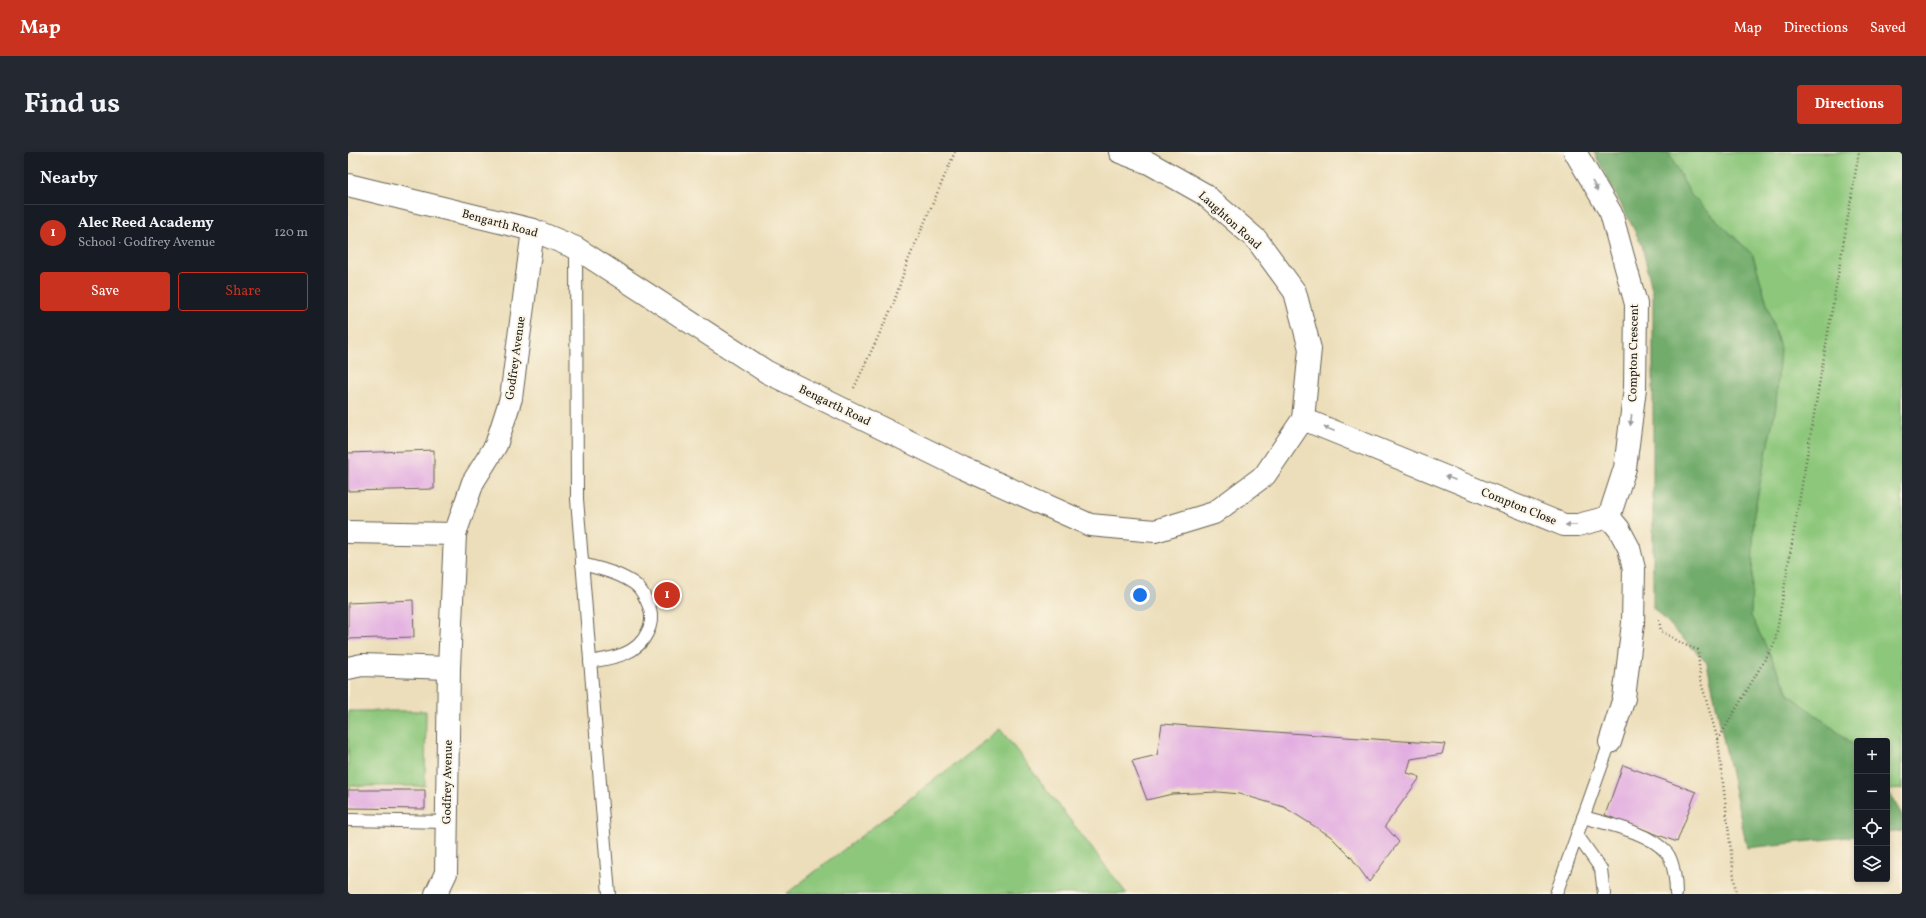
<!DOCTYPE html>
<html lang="en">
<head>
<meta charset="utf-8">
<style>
	:root { --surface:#171b24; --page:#242831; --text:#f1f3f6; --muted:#9ea1a6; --line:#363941; --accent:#c8321e }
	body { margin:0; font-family:Vollkorn,serif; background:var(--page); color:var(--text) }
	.controls { position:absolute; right:12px; bottom:12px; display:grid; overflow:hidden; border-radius:4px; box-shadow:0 2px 6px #0003 }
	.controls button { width:36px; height:36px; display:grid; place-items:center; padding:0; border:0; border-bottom:1px solid var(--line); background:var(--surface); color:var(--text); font:20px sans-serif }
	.you { position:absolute; left:792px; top:443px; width:14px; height:14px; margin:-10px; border:3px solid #fff; border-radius:50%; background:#1a73e8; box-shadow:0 0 0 6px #1a73e833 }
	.badge { display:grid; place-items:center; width:26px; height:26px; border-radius:50%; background:var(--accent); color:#fff; font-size:13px; font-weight:700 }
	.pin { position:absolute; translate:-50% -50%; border:2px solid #fff; box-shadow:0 1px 4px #0006 }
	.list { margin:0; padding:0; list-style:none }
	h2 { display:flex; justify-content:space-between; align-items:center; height:52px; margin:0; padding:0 16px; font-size:17px }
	h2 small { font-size:13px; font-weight:400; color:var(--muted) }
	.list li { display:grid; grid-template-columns:26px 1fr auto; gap:12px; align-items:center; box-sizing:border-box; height:56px; padding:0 16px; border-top:1px solid var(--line) }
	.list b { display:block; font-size:15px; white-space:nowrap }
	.list p { margin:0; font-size:13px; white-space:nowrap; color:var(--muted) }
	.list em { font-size:13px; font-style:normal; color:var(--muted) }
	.actions { display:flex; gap:8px; padding:12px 16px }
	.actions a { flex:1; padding:9px 0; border:1px solid var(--accent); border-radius:4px; text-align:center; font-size:14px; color:var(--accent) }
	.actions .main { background:var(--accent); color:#fff }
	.icon { flex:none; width:22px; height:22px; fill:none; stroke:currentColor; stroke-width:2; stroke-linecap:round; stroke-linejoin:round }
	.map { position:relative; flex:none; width:1554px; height:742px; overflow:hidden; border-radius:4px }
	header { display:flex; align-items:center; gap:24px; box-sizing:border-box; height:56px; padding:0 20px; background:var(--accent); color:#fff }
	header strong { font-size:19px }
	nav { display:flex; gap:22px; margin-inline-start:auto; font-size:14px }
	.intro { display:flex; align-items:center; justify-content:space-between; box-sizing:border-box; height:96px; padding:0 24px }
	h1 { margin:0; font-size:28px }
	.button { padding:10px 18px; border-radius:4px; background:var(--accent); color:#fff; font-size:14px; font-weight:700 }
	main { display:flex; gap:24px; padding:0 24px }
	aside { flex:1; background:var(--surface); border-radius:4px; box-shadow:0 2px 6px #0003 }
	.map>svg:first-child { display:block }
</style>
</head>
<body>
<header>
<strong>Map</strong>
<nav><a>Map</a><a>Directions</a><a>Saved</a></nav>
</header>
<div class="intro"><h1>Find us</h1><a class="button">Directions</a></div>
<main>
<aside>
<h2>Nearby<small></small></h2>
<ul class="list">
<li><span class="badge">1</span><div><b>Alec Reed Academy</b><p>School · Godfrey Avenue</p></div><em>120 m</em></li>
</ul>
<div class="actions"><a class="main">Save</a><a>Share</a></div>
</aside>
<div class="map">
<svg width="1554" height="742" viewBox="0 0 1554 742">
	<rect width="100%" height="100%" fill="#fcf5e5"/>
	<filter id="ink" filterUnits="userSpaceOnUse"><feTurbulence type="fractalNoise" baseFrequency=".025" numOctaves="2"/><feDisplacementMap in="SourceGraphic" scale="8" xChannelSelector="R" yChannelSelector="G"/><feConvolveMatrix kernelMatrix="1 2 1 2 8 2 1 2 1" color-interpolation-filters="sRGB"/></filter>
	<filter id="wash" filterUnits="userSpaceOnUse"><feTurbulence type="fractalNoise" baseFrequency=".012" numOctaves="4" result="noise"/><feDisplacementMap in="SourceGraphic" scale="16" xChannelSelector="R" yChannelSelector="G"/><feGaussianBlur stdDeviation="0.9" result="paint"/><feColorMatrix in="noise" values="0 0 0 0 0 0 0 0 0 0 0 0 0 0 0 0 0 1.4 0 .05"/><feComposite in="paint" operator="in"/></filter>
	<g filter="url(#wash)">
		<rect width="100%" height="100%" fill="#ecdeba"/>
		<g fill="#8dc77c" stroke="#54724c">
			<polygon points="1265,0 1554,0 1554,637 1539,638 1539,589 1509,589 1509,639 1388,642 1337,129"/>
			<polygon points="0,559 78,559 77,634 0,634"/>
			<polygon points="652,577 779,742 438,742"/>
		</g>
		<g fill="#72ac6c" stroke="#476444">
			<polygon points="1246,0 1320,0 1343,43 1405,103 1432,196 1428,254 1406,361 1403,464 1442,543 1509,595 1509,684 1399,696 1359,511 1305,456 1305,142 1294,93"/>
			<polygon points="1539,637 1554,663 1554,679 1539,681"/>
		</g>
		<g id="blocks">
			<g fill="#e2ade1">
				<polygon points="86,298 86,337 0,339 0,301"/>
				<polygon points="65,448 66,485 0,487 0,451"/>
				<polygon points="814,572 1097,592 1094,602 1063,607 1059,621 1070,624 1071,627 1037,674 1051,690 1021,730 1003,705 982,684 936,655 892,642 870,640 824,642 799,648 784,609 809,603"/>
				<polygon points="1275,613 1348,640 1329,690 1257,663"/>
				<polygon points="0,638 77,638 77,657 0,656"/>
			</g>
		</g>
	</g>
	<g filter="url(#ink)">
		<use href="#blocks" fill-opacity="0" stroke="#656053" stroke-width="1"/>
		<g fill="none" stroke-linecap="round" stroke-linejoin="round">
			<defs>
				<g id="lane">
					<polyline points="228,96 229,347 261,742"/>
					<path d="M234,412c19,5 38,9 54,21 7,6 11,16 14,24 2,8 1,17 -3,24 -10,22 -35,25 -57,29"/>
					<path d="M1235,665c25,7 66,15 84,36 7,9 9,30 9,41"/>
					<polyline points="0,668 99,670"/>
					<polyline points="1229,683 1253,717 1256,742"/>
					<polyline points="1208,742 1262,590"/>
				</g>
				<g id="street">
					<polyline points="1227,0 1263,61 1288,152 1287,236 1277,316 1261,365"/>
					<polyline points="0,33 185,78 228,96 419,220 615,316 742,373 807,379 866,361 917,323 955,267 962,197 947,140 909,88 856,42 801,11 772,0"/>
					<polyline points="955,267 1216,373 1230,373 1261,365"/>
					<polyline points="1261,365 1271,377 1281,396 1286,417 1285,471 1276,546 1262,590"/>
					<polyline points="0,380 107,382"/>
					<polyline points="0,516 14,513 101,516"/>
					<polyline points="88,742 98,721 101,516 107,382 125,330 148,293 163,246 185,78"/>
				</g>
			</defs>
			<use href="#lane" stroke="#656053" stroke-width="14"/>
			<use href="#street" stroke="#656053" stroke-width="24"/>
			<g stroke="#656053" stroke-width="2.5" stroke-dasharray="1 3" stroke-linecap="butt">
				<polyline points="506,236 545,153 559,111 607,0"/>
				<polyline points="1311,468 1313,479 1337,493 1350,498 1352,527 1370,588 1388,742"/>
				<polyline points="1370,588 1427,490 1511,0"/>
			</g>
			<use href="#lane" stroke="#fff" stroke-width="12"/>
			<use href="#street" stroke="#fff" stroke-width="22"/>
		</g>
		<defs><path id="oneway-solid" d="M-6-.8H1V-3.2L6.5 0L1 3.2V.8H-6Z"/></defs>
		<g fill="#999">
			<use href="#oneway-solid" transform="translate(1247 34) rotate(60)"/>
			<use href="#oneway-solid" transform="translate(1283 268) rotate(97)"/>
			<use href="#oneway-solid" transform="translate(981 277) rotate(-158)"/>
			<use href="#oneway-solid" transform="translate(1102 326) rotate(-158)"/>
			<use href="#oneway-solid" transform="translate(1223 373) rotate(-180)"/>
		</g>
	</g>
	<g text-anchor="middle" stroke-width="4" stroke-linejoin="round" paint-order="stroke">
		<g font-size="12" fill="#1c1c1c" stroke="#fcf5e5">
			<text transform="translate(882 68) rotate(42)" y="4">Laughton Road</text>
			<text transform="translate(152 71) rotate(15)" y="4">Bengarth Road</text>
			<text transform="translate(1285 201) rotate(-89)" y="4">Compton Crescent</text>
			<text transform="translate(167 206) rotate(-82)" y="4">Godfrey Avenue</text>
			<text transform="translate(487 253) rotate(26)" y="4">Bengarth Road</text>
			<text transform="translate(1171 354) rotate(22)" y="4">Compton Close</text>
			<text transform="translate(99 630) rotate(-89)" y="4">Godfrey Avenue</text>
		</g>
	</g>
</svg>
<div class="controls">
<button>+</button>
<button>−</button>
<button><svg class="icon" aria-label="locate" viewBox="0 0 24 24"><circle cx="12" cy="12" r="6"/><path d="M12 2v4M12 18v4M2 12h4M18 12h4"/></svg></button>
<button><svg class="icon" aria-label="layers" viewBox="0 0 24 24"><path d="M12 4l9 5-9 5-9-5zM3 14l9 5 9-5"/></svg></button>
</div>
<div class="you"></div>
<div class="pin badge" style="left:319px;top:443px">1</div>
</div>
</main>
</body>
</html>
